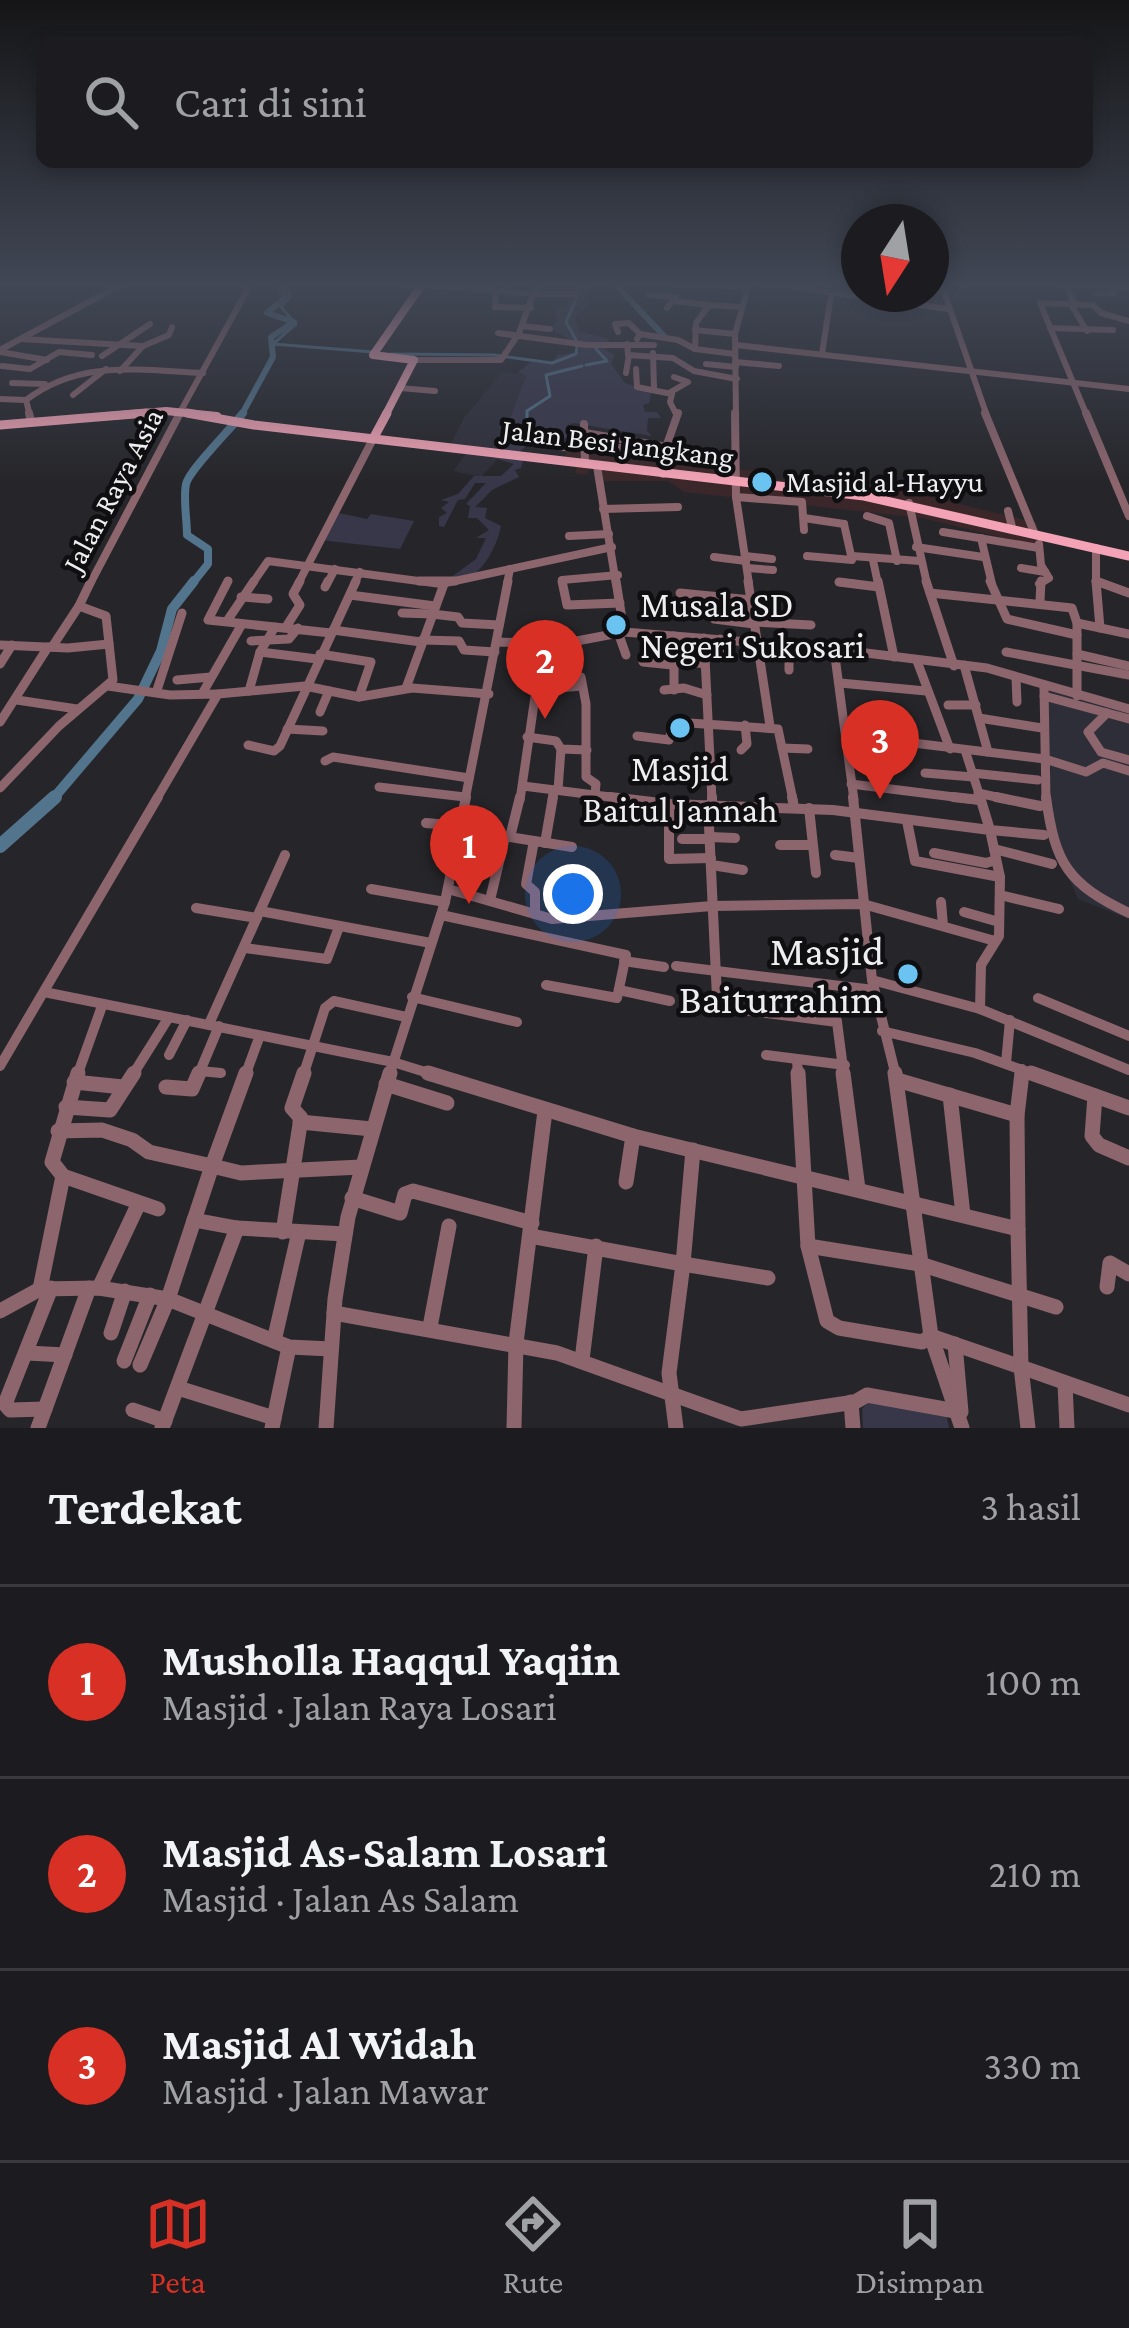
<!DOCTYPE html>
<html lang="id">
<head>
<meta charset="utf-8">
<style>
	:root { --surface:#1c1c20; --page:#29292d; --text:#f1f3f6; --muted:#a0a1a5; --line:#3a3a3e; --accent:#d93025 }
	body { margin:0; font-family:"Crimson Pro",serif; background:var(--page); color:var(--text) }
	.compass { position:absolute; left:841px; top:204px; width:108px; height:108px; border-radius:50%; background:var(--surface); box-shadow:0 6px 18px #0003; rotate:192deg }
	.you { position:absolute; left:573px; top:894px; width:42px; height:42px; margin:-30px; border:9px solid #fff; border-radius:50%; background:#1a73e8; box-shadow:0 0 0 18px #1a73e833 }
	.badge { display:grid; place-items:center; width:78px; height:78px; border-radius:50%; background:var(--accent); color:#fff; font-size:39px; font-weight:700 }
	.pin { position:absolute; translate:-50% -99px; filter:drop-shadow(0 3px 6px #0008) }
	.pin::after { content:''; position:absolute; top:63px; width:42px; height:36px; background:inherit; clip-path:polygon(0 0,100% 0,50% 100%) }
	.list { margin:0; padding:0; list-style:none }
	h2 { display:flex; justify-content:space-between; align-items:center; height:156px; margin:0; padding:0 48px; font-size:51px }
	h2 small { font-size:39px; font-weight:400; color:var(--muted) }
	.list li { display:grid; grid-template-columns:78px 1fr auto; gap:36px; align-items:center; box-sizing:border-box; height:192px; padding:0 48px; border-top:3px solid var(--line) }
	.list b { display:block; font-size:45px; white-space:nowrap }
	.list p { margin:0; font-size:39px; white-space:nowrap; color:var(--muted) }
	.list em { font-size:39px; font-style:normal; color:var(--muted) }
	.icon { flex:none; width:66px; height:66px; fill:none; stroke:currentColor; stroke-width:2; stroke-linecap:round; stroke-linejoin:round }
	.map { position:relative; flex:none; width:1129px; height:1428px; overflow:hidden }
	.search { position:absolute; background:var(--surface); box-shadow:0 6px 18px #0003; left:36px; right:36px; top:36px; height:132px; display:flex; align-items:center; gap:30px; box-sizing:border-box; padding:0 42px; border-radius:18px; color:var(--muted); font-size:45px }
	.sheet { height:732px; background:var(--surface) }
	nav { display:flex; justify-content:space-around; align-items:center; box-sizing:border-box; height:168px; border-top:3px solid var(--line); background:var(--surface); font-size:33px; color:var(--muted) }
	nav a { display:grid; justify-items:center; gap:6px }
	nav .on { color:var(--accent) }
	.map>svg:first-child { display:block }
</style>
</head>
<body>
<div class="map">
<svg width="1129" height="1428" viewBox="0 0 1129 1428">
	<rect width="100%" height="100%" fill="#26262a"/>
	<polygon fill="#3b2729" points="567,451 773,473 774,479 835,484 835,479 935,498 1037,523 1037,546 922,518 684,492 668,481 598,481 597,466 590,465 587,475 575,473 577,464 563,462"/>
	<g fill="#2e2e38">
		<polygon points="502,372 526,375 510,416 515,424 511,444 481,477 453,471 469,449 450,446 464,418"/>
		<polygon points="1044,687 1129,709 1129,919 1078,899 1052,840"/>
	</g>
	<g fill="#38374a">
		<path d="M585,289h7l-7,12 4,4 -14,12 4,14 30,8 -3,11 9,5 -4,9 14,19 27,9 -3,11 -6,2 2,7h12l4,6h-13l-1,13 5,5 -79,-13 -6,3 6,5 -2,5 -26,10 -17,-2 -12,11 8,2 -3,11 -6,2 4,7 -27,13 -17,17 12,1 -2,10 16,8c-5,26 -27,64 -59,58l34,-25 10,-21h-10l13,-8 -12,-12h-9l2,-12 -4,-2 20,-21h-11l-10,16 -7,1 -14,27 -5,-1v-9l8,-4 -6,-5 8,-6 -8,-2 17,-6 16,-18h27l13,-12 -20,-6 20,-21 -4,-20 16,-41 -8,-4 13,-10 21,1 5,-8 22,-3 1,-7 -29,-16 6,-9 -3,-11 14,-3v-9z"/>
		<polygon points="334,512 367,519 371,514 414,521 400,549 320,540"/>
		<polygon points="868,1402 946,1413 949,1428 863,1428 862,1409"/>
	</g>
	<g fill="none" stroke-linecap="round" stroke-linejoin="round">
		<g stroke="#52748c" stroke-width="3">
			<polyline points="284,283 291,296 281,307 296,324 273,344 373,352"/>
			<polyline points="582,289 596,283"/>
			<polyline points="576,340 566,322 577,297"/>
			<polyline points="391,354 494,355 552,363 576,354 577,347"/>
			<polyline points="586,365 607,361 596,349"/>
			<polyline points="527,420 527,411 550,396 546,375 582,366"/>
			<polyline points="522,442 529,428"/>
		</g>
		<g stroke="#52748c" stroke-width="6">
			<polyline points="614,283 664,336"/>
			<polyline points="241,416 273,357 271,337 294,322 267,313 286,297 277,283"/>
		</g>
		<path stroke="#52748c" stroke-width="8" d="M192,584l16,-20v-15l-21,-14c0,-16 -4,-36 -1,-51 3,-14 45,-55 57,-71"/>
		<polyline stroke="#52748c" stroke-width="10" points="52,800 138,699 161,651 172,609 194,581"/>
		<polyline stroke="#52748c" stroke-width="14" points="0,846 55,797"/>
		<g stroke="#8c656d" stroke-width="6">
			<polyline points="401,283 533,294 519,333 501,360 414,360"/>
			<polyline points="540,283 533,294 575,294 581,288"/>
			<polyline points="675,283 749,287"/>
			<polyline points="762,283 949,309"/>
			<polyline points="941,283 987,416"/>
			<polyline points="1065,283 1075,304"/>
			<polyline points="1072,283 1129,288"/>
			<polyline points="1095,293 1115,293 1109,285"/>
			<polyline points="496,295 495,307 531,308"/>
			<polyline points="649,295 676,297"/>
			<polyline points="1070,303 1087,331"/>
			<polyline points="667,308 672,301 709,305"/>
			<polyline points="522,326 550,329"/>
			<polyline points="1050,328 1113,330"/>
			<polyline points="695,330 735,334"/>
			<polyline points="618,332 615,324 629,323 640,334"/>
			<polyline points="498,333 587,345 654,345"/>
			<polyline points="21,339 143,346"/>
			<polyline points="637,339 640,334 678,340 695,349"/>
			<polyline points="627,344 628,355 673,358 694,371 737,379"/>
			<polyline points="736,345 1129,389"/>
			<polyline points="0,350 124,283"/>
			<polyline points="0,352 47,360"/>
			<polyline points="653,353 654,388"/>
			<polyline points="735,354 695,349 696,323 709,305 742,307"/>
			<polyline points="822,354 831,295"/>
			<polyline points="102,356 150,324"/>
			<polyline points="735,362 779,366"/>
			<polyline points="706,364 736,367"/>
			<polyline points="2,366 30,369 59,352 92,355"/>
			<polyline points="636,369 637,387 672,394 670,402 677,416"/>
			<polyline points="120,371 143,346 169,335 172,327"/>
			<polyline points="626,373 629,355"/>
			<polyline points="12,383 45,384"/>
			<polyline points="400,388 435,391"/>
			<polyline points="669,393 688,382 674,377"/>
			<polyline points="73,395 106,369"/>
			<polyline points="0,399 26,400"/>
			<path d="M30,416l-4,-16c54,-41 113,-30 177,-27"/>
			<polyline points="178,416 251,283"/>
			<polyline points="736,416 735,334 749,283"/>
			<polyline points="1087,416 1040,303 1093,305 1101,313 1129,321"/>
		</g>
		<g stroke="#8c656d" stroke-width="8">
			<polyline points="29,413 31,421"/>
			<polyline points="735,413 736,497 749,584"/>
			<polyline points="985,413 1034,532"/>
			<polyline points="1086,413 1129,516"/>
			<polyline points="584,424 585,464"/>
			<polyline points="585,433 667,447"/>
			<polyline points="586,444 664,453"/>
			<polyline points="561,447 586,448"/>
			<polyline points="597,466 616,584"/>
			<polyline points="663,474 664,453 678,413"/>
			<polyline points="736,497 802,502 804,530"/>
			<polyline points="909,503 927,584"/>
			<polyline points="603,509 678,507"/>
			<polyline points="1008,511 1012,527"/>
			<polyline points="867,516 889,523 897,561"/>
			<polyline points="804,518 844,524"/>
			<polyline points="943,532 1039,548"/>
			<polyline points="569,536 609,534"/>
			<polyline points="981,538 992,584"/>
			<polyline points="1039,544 1041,565 1049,578 1039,584"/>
			<polyline points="916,547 983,557"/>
			<polyline points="1096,548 1096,581 1104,584"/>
			<polyline points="745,556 772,559"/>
			<polyline points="807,556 852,560 844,524"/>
			<polyline points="852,556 920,561"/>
			<polyline points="714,557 746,561"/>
			<polyline points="873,560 878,584"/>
			<polyline points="747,568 773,570"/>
			<polyline points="1021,568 1045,572"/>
			<polyline points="839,582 856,584"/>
			<polyline points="90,584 180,413"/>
			<polyline points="252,584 268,561 441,584 612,547"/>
			<polyline points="298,584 373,439"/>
			<polyline points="327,584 335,569"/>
			<polyline points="354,584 360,572"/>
			<polyline points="507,584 510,569"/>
			<polyline points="563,584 562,580 618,575"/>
		</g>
		<g stroke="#8c656d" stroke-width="9">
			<polyline points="228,581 208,620 331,633"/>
			<polyline points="419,581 455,581"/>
			<polyline points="562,581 567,605 620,603"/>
			<polyline points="748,581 770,726"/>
			<polyline points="878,581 894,657"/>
			<polyline points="926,581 954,666"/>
			<polyline points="990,581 1007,619 1077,635"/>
			<polyline points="1096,581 1129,593"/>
			<polyline points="1096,581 1100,628"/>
			<polyline points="839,582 879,587"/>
			<polyline points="325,587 328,581"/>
			<polyline points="680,593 751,600"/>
			<polyline points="930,593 1072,608 1077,623 1077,696"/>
			<polyline points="350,595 435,606"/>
			<polyline points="241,597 268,599"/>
			<polyline points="1040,601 1041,581"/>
			<polyline points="402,613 432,614"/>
			<polyline points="432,614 458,617 462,623 499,625"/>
			<polyline points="714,619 754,624"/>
			<polyline points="227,621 254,581"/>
			<polyline points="754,622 811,625"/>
			<polyline points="1077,623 1129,634"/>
			<polyline points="275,627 260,652 317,659"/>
			<polyline points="286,627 300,605 293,594 300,581"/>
			<polyline points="333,630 421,642"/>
			<polyline points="624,632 834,649 987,668 1129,709"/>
			<polyline points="619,635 626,655"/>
			<polyline points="674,636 674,690"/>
			<polyline points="704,638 712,800"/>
			<polyline points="720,639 721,658"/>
			<polyline points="422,640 459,641 464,650 495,652"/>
			<polyline points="251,641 289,639 298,628"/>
			<polyline points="497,642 561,644 624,632 616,581"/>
			<polyline points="561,644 564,686"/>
			<polyline points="0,645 68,648 109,644"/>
			<polyline points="789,645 789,670"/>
			<polyline points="52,647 79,606"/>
			<polyline points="834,649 854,800"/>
			<polyline points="1006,652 1129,675"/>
			<polyline points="320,654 371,662 359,697"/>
			<polyline points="1077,654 1129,666"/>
			<polyline points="672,659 705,664"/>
			<polyline points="917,661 950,749"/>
			<polyline points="643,662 672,665"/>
			<polyline points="0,664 12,645"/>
			<polyline points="964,665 988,752"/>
			<polyline points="581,677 586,704 586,777 596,784 595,794"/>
			<polyline points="1016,678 1017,702"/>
			<polyline points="177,680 211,677"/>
			<polyline points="840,683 926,691"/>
			<polyline points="108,686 170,695 218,694 156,800"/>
			<polyline points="1044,687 1046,800"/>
			<polyline points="406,688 444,584"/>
			<polyline points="157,690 182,613"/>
			<polyline points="664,690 684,688 707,695"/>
			<polyline points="249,691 260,652"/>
			<polyline points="202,694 242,624"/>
			<polyline points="218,694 305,686 359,697 412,688 489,694"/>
			<polyline points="1044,696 1107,713"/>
			<polyline points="17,700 77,709"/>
			<polyline points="948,705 976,705"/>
			<polyline points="320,712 329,691"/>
			<polyline points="979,718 1042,728"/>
			<polyline points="1129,719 1107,713 1088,732 1101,752 1129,760"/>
			<polyline points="0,722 48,647"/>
			<polyline points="287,729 323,731"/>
			<polyline points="847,735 1045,759 1086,772 1103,763 1129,771"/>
			<polyline points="637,736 669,740 674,722 778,729 793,800"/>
			<polyline points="527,737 556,741 561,749 587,750"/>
			<polyline points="248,745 274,751 280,746 356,581"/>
			<polyline points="782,748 808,749"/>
			<polyline points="741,750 747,744 745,725"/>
			<polyline points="965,750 981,800"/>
			<polyline points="325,761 333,757 469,778"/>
			<polyline points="685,766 712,767"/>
			<polyline points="925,773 973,777"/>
			<polyline points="972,773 1038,780"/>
			<polyline points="851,784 978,800"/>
			<polyline points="523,786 634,800"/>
			<polyline points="379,787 465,797"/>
			<polyline points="0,788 59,726 113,680 106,616 79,606 91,581"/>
			<polyline points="558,790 561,749"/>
			<polyline points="978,793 1010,800"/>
			<polyline points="465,800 508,581"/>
			<polyline points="520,800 536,690 582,686"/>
			<polyline points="552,800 554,790"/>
		</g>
		<g stroke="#8c656d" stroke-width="10">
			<polyline points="610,797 669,804 833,810 990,830 1000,877 999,936 981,965 980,1009"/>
			<polyline points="712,797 712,802"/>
			<polyline points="792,797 794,807"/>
			<polyline points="853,797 872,980 896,1076"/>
			<polyline points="953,797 980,800"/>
			<polyline points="980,797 990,830 1044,835"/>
			<polyline points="996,797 1040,806"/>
			<path d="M1046,797c9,67 22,87 83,116"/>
			<polyline points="669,804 669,859 711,858"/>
			<polyline points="708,805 717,998 726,1008 837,1022 844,1076"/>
			<polyline points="809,808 816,873"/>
			<polyline points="907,821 915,861 1000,877"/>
			<polyline points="426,823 460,826"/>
			<polyline points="460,829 572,847"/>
			<polyline points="510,837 520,797"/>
			<polyline points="710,837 735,838"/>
			<polyline points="682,839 710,839"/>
			<polyline points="534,841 526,884 535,892 535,914"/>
			<polyline points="545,843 553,797"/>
			<polyline points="780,845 812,845"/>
			<polyline points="994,849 1052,864"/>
			<polyline points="934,853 986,863 996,860"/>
			<polyline points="835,855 859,858"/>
			<polyline points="712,865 743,870"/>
			<polyline points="371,889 445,902"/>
			<polyline points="448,889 552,919 712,906 863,904 995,941"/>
			<polyline points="1000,895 1059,909"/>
			<polyline points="490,900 505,837"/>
			<polyline points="941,902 943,926"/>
			<polyline points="196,908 257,918"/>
			<polyline points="260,911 431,943"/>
			<polyline points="964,912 999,922"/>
			<polyline points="441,915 626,955 617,998 546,985"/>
			<polyline points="245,948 327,959 339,927"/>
			<polyline points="624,961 664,967"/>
			<polyline points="676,966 874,990"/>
			<polyline points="872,980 980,1009 1129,1070"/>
			<polyline points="619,990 670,1001"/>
			<polyline points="44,992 393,1062 438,1076"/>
			<polyline points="412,997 517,1022"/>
			<polyline points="1038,998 1129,1036"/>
			<polyline points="837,1022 832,1000 877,1007"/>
			<polyline points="209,1024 285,855"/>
			<polyline points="882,1031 975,1053 1039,1076"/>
			<polyline points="169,1055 187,1020"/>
			<polyline points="766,1055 845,1065"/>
			<polyline points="797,1059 798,1076"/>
			<polyline points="1006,1063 1010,1020"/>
			<polyline points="0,1066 158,797"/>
			<polyline points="200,1071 221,1073"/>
			<polyline points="77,1076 102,1006"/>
			<polyline points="132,1076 169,1017"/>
			<polyline points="198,1076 219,1026"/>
			<polyline points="245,1076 259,1038"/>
			<polyline points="303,1076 325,1008 334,1001 406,1017"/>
			<polyline points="389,1076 445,902 466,797"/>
			<polyline points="1021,1076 1022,1069"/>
		</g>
		<g stroke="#8c656d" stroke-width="15">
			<polyline points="78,1073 52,1162 63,1176 158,1209"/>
			<polyline points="428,1073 633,1136 1018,1229 1017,1115"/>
			<polyline points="798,1073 808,1246 827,1321 839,1328 922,1342 931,1336 1021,1367 1018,1229"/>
			<polyline points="843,1073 858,1189"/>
			<polyline points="895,1073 931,1336 962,1428"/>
			<polyline points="1031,1073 1129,1108"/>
			<polyline points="897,1080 1017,1115 1022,1073"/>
			<polyline points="74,1082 123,1087"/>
			<polyline points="386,1084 447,1103"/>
			<polyline points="166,1087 192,1089 199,1073"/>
			<polyline points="950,1095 963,1215"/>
			<polyline points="1095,1096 1092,1136 1099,1145 1129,1158"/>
			<polyline points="66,1107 110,1110 134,1073"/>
			<polyline points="300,1122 372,1129"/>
			<polyline points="58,1131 102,1130 132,1140 149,1152 212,1166 246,1073"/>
			<polyline points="693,1150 683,1264 768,1278"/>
			<polyline points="626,1182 633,1136"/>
			<polyline points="352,1198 400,1213 405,1194 413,1191 532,1223"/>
			<polyline points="194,1220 237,1228 345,1234"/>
			<polyline points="283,1232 301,1118 292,1108 304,1073"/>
			<polyline points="530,1236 683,1264 669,1373 676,1428"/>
			<polyline points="808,1246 920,1264 1056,1307"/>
			<polyline points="1107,1287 1110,1263 1129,1274"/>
			<polyline points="99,1288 138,1205"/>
			<polyline points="40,1289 63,1176"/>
			<polyline points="0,1311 40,1289 99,1288 168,1299 289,1347 331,1349"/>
			<polyline points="334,1313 557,1353 741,1419 855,1402 867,1395 961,1412 955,1344"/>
			<polyline points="430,1327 449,1226"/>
			<polyline points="111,1333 125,1291"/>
			<polyline points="274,1341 299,1232"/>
			<polyline points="27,1353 65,1355"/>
			<polyline points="582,1360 596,1246"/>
			<polyline points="124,1361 150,1295"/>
			<polyline points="140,1365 168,1299 212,1166 241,1173 361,1167"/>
			<polyline points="1065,1384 1067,1428"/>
			<polyline points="178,1388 274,1418"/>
			<polyline points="851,1402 853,1428"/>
			<polyline points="45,1409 10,1410 5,1404 51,1288"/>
			<polyline points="133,1410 165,1421"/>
			<polyline points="38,1428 89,1288"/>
			<polyline points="162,1428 237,1228"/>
			<polyline points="272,1428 289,1347"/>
			<polyline points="326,1428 335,1299 348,1217 390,1073"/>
			<polyline points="514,1428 516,1343 545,1111"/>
			<polyline points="1028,1428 1021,1367 1129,1405"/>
		</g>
		<g stroke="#f3a3b5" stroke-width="8">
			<polyline points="110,416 166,411 217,416"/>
			<polyline points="385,416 414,360 373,355 423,283"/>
		</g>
		<g stroke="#f3a3b5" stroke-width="9">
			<polyline points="187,413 254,425 864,496 1129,556"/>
			<polyline points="0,425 146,413"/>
			<polyline points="373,439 387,413"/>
		</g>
	</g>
	<linearGradient id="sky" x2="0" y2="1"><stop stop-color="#151517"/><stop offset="0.59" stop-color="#414755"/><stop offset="1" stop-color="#414755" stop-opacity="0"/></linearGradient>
	<rect width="1129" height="483" fill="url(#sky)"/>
	<g fill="#6bc3f2" stroke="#0f0f11" stroke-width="4.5">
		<circle cx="762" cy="482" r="12"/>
		<circle cx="616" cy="625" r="12"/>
		<circle cx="680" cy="728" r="12"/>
		<circle cx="908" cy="974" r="12"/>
	</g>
	<g text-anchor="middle" stroke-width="9" stroke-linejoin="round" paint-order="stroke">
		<g font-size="30" fill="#eeeef1" stroke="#0f0f11">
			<text transform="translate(618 443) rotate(7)" y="10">Jalan Besi Jangkang</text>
			<text transform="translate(113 490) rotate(-62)" y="10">Jalan Raya Asia</text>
		</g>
		<g font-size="30" fill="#eeeef1" stroke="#0f0f11" text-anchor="start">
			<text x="786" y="492">Masjid al-Hayyu</text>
		</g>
		<g font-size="36" fill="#eeeef1" stroke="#0f0f11" text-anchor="start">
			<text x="640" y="617">Musala SD<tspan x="640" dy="41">Negeri Sukosari</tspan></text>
			<text x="680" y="781" text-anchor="middle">Masjid<tspan x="680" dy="41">Baitul Jannah</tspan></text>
		</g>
		<g font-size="42" fill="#eeeef1" stroke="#0f0f11" text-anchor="end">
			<text x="884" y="965">Masjid<tspan x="884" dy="48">Baiturrahim</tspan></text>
		</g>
	</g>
</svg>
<svg class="compass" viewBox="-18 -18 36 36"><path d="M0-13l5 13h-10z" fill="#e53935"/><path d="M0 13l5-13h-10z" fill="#a0a1a5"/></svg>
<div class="you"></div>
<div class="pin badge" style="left:469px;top:904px">1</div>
<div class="pin badge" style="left:545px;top:719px">2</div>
<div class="pin badge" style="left:880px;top:799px">3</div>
<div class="search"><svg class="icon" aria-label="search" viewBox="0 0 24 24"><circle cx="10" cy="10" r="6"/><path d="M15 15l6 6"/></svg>Cari di sini</div>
</div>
<section class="sheet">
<h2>Terdekat<small>3 hasil</small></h2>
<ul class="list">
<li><span class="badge">1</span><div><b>Musholla Haqqul Yaqiin</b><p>Masjid · Jalan Raya Losari</p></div><em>100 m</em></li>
<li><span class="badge">2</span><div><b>Masjid As-Salam Losari</b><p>Masjid · Jalan As Salam</p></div><em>210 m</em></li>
<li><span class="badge">3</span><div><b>Masjid Al Widah</b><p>Masjid · Jalan Mawar</p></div><em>330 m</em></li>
</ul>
</section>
<nav>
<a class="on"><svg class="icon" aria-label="map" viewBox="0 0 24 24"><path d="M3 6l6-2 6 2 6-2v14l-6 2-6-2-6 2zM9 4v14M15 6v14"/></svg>Peta</a>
<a><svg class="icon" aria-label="directions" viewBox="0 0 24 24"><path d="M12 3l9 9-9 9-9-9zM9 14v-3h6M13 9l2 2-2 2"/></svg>Rute</a>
<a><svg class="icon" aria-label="saved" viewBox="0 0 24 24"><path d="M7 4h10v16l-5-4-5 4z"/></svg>Disimpan</a>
</nav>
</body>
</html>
